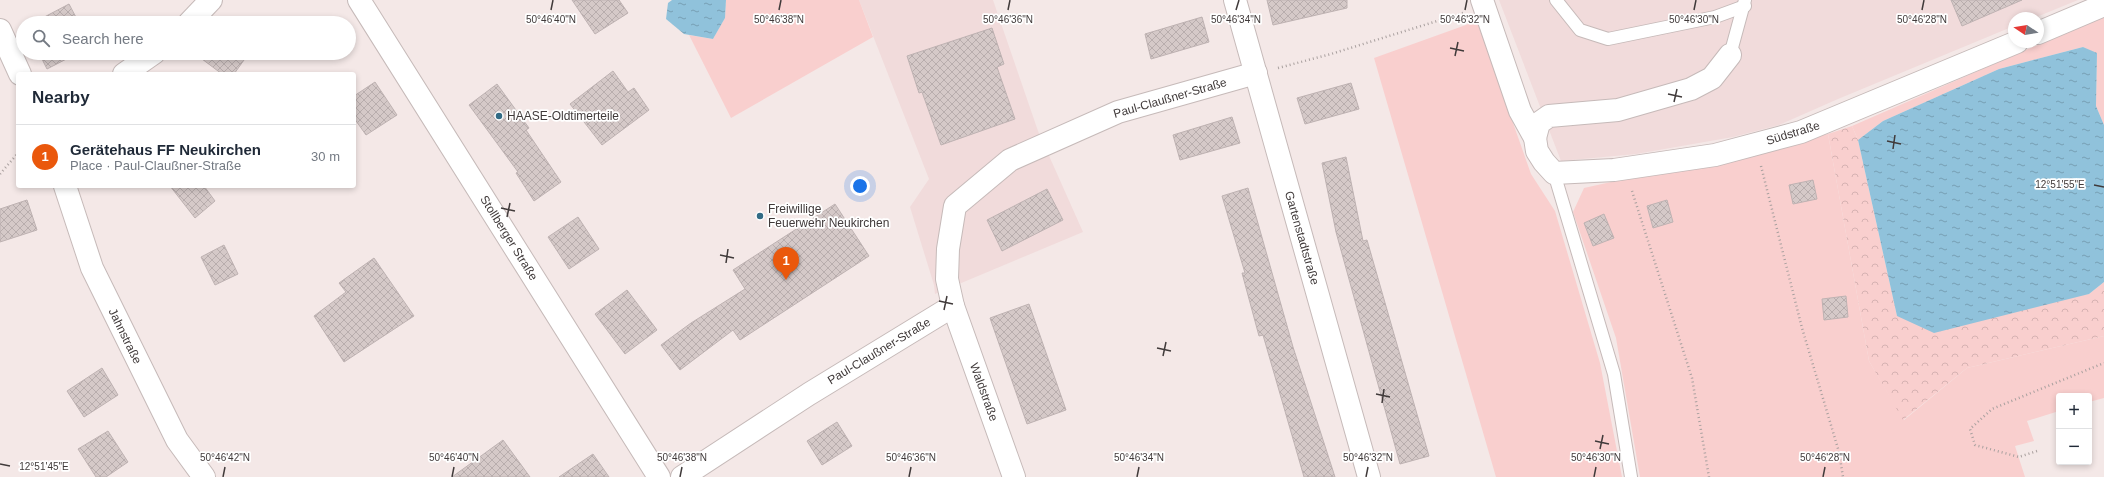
<!DOCTYPE html>
<html lang="en">
<head>
<meta charset="utf-8">
<style>
	:root { --surface:#fff; --page:#f2f2f3; --text:#1f2937; --muted:#747a83; --line:#e0e1e3; --accent:#ea580c }
	body { margin:0; font-family:Helvetica,sans-serif; background:var(--page); color:var(--text) }
	.controls { position:absolute; right:12px; bottom:12px; display:grid; overflow:hidden; border-radius:4px; box-shadow:0 2px 6px #0003 }
	.controls button { width:36px; height:36px; display:grid; place-items:center; padding:0; border:0; border-bottom:1px solid var(--line); background:var(--surface); color:var(--text); font:20px sans-serif }
	.compass { position:absolute; left:2008px; top:12px; width:36px; height:36px; border-radius:50%; background:var(--surface); box-shadow:0 2px 6px #0003; rotate:282deg }
	.you { position:absolute; left:860px; top:186px; width:14px; height:14px; margin:-10px; border:3px solid #fff; border-radius:50%; background:#1a73e8; box-shadow:0 0 0 6px #1a73e833 }
	.badge { display:grid; place-items:center; width:26px; height:26px; border-radius:50%; background:var(--accent); color:#fff; font-size:13px; font-weight:700 }
	.pin { position:absolute; translate:-50% -33px; filter:drop-shadow(0 1px 2px #0008) }
	.pin::after { content:''; position:absolute; top:21px; width:14px; height:12px; background:inherit; clip-path:polygon(0 0,100% 0,50% 100%) }
	.list { margin:0; padding:0; list-style:none }
	h2 { display:flex; justify-content:space-between; align-items:center; height:52px; margin:0; padding:0 16px; font-size:17px }
	h2 small { font-size:13px; font-weight:400; color:var(--muted) }
	.list li { display:grid; grid-template-columns:26px 1fr auto; gap:12px; align-items:center; box-sizing:border-box; height:64px; padding:0 16px; border-top:1px solid var(--line) }
	.list b { display:block; font-size:15px; white-space:nowrap }
	.list p { margin:0; font-size:13px; white-space:nowrap; color:var(--muted) }
	.list em { font-size:13px; font-style:normal; color:var(--muted) }
	.icon { flex:none; width:22px; height:22px; fill:none; stroke:currentColor; stroke-width:2; stroke-linecap:round; stroke-linejoin:round }
	.map { position:relative; flex:none; width:2104px; height:477px; overflow:hidden }
	.search { position:absolute; background:var(--surface); box-shadow:0 2px 6px #0003; left:16px; top:16px; width:340px; height:44px; display:flex; align-items:center; gap:10px; box-sizing:border-box; padding:0 14px; border-radius:22px; color:var(--muted); font-size:15px }
	.panel { position:absolute; background:var(--surface); box-shadow:0 2px 6px #0003; left:16px; top:72px; width:340px; height:116px; border-radius:4px }
	.map>svg:first-child { display:block }
</style>
</head>
<body>
<div class="map">
<svg width="2104" height="477" viewBox="0 0 2104 477">
	<defs>
		<pattern id="forest-crowns" width="20" height="18" patternUnits="userSpaceOnUse"><rect width="20" height="18" fill="#f9cfce"/><path d="M2 6a3 3 0 1 1 6 0M12 15a3 3 0 1 1 6 0" fill="none" stroke="#d6b2b2"/></pattern>
		<pattern id="water-ripples" width="26" height="14" patternUnits="userSpaceOnUse"><rect width="26" height="14" fill="#90c2db"/><path d="M2 4q2-2 4 0t4 0M15 11q2-2 4 0t4 0" fill="none" stroke="#779fb3"/></pattern>
		<pattern id="building-cross-hatch" width="8" height="8" patternUnits="userSpaceOnUse"><rect width="8" height="8" fill="#d5c9c8"/><path d="M0 0l8 8M0 8l8-8" fill="none" stroke="#b8adad"/></pattern>
	</defs>
	<rect width="100%" height="100%" fill="#f4e8e7"/>
	<g fill="#f1dbdb">
		<polygon points="859,0 993,0 1038,131 1083,232 935,294 934,285 910,207 929,179"/>
		<polygon points="1499,0 2078,0 2034,18 2014,18 2014,26 1838,99 1779,125 1733,137 1636,154 1561,161"/>
	</g>
	<g fill="#f9cfce">
		<polygon points="726,0 859,0 873,37 731,118 689,35 713,39 725,18"/>
		<polygon points="2104,16 2104,125 2096,106 2097,54 2083,47 1999,69 1883,121 1858,140 1852,126"/>
		<polygon points="1477,21 1531,174 1555,211 1600,363 1622,477 1496,477 1374,58"/>
		<polygon points="1828,134 1869,361 1904,420 1967,368 2104,336 2104,398 2089,402 2089,396 2059,396 2059,411 2027,421 2034,441 2015,446 2025,477 1640,477 1616,338 1573,212 1584,188"/>
	</g>
	<polygon fill="url(#forest-crowns)" points="1852,126 1858,140 1897,316 2089,294 2104,282 2104,336 1967,368 1903,420 1869,361 1828,134"/>
	<g fill="url(#water-ripples)">
		<polygon points="672,0 726,0 725,18 713,39 684,34 666,19 668,3"/>
		<polygon points="2083,47 2097,53 2096,106 2104,125 2104,282 2089,294 1934,333 1897,316 1858,140 1883,121 1999,69"/>
	</g>
	<g fill="url(#building-cross-hatch)" stroke="#beb2b2">
		<polygon points="572,0 619,0 628,13 595,34"/>
		<polygon points="1267,0 1347,0 1347,8 1273,25"/>
		<polygon points="1951,0 2022,0 1962,26"/>
		<polygon points="69,4 79,23 33,23"/>
		<polygon points="1202,17 1209,42 1151,59 1145,34"/>
		<polygon points="992,28 1004,64 997,67 1015,119 941,145 922,92 919,93 907,56"/>
		<polygon points="39,53 78,53 47,69"/>
		<polygon points="194,53 249,53 234,74 222,74"/>
		<polygon points="613,71 628,92 634,88 649,110 602,145 570,104"/>
		<polygon points="375,82 397,115 366,135 354,118 354,96"/>
		<polygon points="1351,83 1359,109 1305,124 1297,98"/>
		<polygon points="497,84 529,128 526,130 561,182 534,201 516,173 518,172 469,105"/>
		<polygon points="1232,117 1240,143 1180,160 1173,135"/>
		<polygon points="1346,157 1363,241 1367,240 1429,456 1400,464 1336,232 1322,163"/>
		<polygon points="1813,180 1817,199 1793,204 1789,185"/>
		<polygon points="170,186 204,186 215,201 195,218"/>
		<polygon points="1248,188 1293,347 1335,477 1304,477 1263,335 1259,336 1242,273 1245,273 1222,196"/>
		<polygon points="1047,189 1063,220 1002,251 987,220"/>
		<polygon points="27,200 37,230 0,242 0,209"/>
		<polygon points="1667,200 1673,222 1653,228 1647,206"/>
		<polygon points="835,204 869,256 740,340 733,330 680,370 661,345 691,323 745,289 733,270"/>
		<polygon points="1604,214 1614,238 1593,246 1584,223"/>
		<polygon points="578,217 599,249 569,269 548,237"/>
		<polygon points="224,245 238,274 215,285 201,257"/>
		<polygon points="374,258 414,316 344,362 314,316 346,292 339,283"/>
		<polygon points="627,290 657,330 625,354 595,314"/>
		<polygon points="1846,296 1848,317 1824,320 1822,299"/>
		<polygon points="1029,304 1066,410 1027,424 990,318"/>
		<polygon points="102,368 118,395 84,417 67,391"/>
		<polygon points="837,422 852,446 822,465 807,441"/>
		<polygon points="108,431 128,462 106,477 96,477 78,449"/>
		<polygon points="503,440 530,477 452,477"/>
		<polygon points="593,454 609,477 559,477"/>
	</g>
	<g fill="none" stroke-linecap="round" stroke-linejoin="round">
		<defs>
			<g id="lane">
				<polyline points="1556,0 1580,30 1608,39 1715,17 1745,6"/>
				<polyline points="1730,55 1745,0"/>
				<polyline points="1554,173 1614,374 1631,477"/>
			</g>
			<g id="street">
				<polyline points="1235,0 1369,477"/>
				<polyline points="1482,0 1520,111 1535,138 1537,151 1544,162 1554,173 1614,170 1715,155 1801,132 2017,42"/>
				<polyline points="189,23 211,0"/>
				<polyline points="0,30 20,74"/>
				<polyline points="2038,33 2104,5"/>
				<polyline points="124,74 154,53"/>
				<polyline points="1535,138 1539,123 1549,116 1618,110 1691,89 1712,78 1730,55"/>
				<polyline points="65,186 92,268 177,440 204,477"/>
				<polyline points="953,306 1014,477"/>
				<polyline points="682,477 809,394 953,306 947,279 948,249 955,206 1010,160 1118,112 1256,73"/>
			</g>
			<polyline id="secondary" points="359,0 659,477"/>
		</defs>
		<use href="#lane" stroke="#c6bab9" stroke-width="14"/>
		<use href="#street" stroke="#c6bab9" stroke-width="24"/>
		<use href="#secondary" stroke="#c6bab9" stroke-width="24"/>
		<g stroke="#a9a09f" stroke-width="2.5" stroke-dasharray="1 3" stroke-linecap="butt">
			<polyline points="1278,68 1331,54 1463,13"/>
			<polyline points="1761,166 1802,328 1839,452 1843,477"/>
			<polyline points="0,174 18,153"/>
			<polyline points="1632,191 1692,378 1709,477"/>
			<polyline points="2037,451 2019,457 1975,445 1970,429 1992,409 2104,363"/>
		</g>
		<use href="#lane" stroke="#fff" stroke-width="12"/>
		<use href="#street" stroke="#fff" stroke-width="22"/>
		<use href="#secondary" stroke="#fff" stroke-width="22"/>
	</g>
	<path fill="none" stroke="#403a3a" stroke-width="1.5" d="M551,10l2,-10M779,10l2,-10M1008,10l2,-10M1236,10l3,-10M1465,10l2,-10M1694,10l2,-10M1922,10l2,-10M1450,48l14,3M1455,56l3,-14M1668,94l14,3M1674,102l3,-13M1887,141l14,3M1893,149l2,-14M2094,185l10,2M501,208l14,3M507,217l3,-14M720,255l14,3M726,263l2,-14M939,301l14,3M944,310l3,-14M1157,348l14,3M1163,356l3,-14M1376,394l14,3M1382,403l2,-14M1595,441l14,3M1600,449l3,-14M0,464l10,2M223,477l2,-10M452,477l2,-10M680,477l2,-10M909,477l2,-10M1137,477l2,-10M1366,477l2,-10M1594,477l2,-10M1823,477l2,-10"/>
	<g fill="#326b85" stroke="#fff" stroke-width="1.5">
		<circle cx="499" cy="116" r="4"/>
		<circle cx="760" cy="216" r="4"/>
	</g>
	<g text-anchor="middle" stroke-width="3.5" stroke-linejoin="round" paint-order="stroke">
		<g font-size="12" fill="#403a3a" stroke="#fff">
			<text transform="translate(1170 98) rotate(-16)" y="4">Paul-Claußner-Straße</text>
			<text transform="translate(1793 133) rotate(-17)" y="4">Südstraße</text>
			<text transform="translate(509 238) rotate(58)" y="4">Stollberger Straße</text>
			<text transform="translate(1302 238) rotate(74)" y="4">Gartenstadtstraße</text>
			<text transform="translate(125 336) rotate(64)" y="4">Jahnstraße</text>
			<text transform="translate(879 351) rotate(-31)" y="4">Paul-Claußner-Straße</text>
			<text transform="translate(984 392) rotate(70)" y="4">Waldstraße</text>
		</g>
		<g font-size="12" fill="#403a3a" stroke="#fff" text-anchor="start">
			<text x="507" y="120">HAASE-Oldtimerteile</text>
			<text x="768" y="213">Freiwillige<tspan x="768" dy="14">Feuerwehr Neukirchen</tspan></text>
		</g>
	</g>
	<g font-size="10" text-anchor="middle" fill="#403a3a" stroke="#fff" stroke-width="3.5" stroke-linejoin="round" paint-order="stroke">
		<text x="551" y="23">50°46'40"N</text>
		<text x="779" y="23">50°46'38"N</text>
		<text x="1008" y="23">50°46'36"N</text>
		<text x="1236" y="23">50°46'34"N</text>
		<text x="1465" y="23">50°46'32"N</text>
		<text x="1694" y="23">50°46'30"N</text>
		<text x="1922" y="23">50°46'28"N</text>
		<text x="2060" y="188">12°51'55"E</text>
		<text x="225" y="461">50°46'42"N</text>
		<text x="454" y="461">50°46'40"N</text>
		<text x="682" y="461">50°46'38"N</text>
		<text x="911" y="461">50°46'36"N</text>
		<text x="1139" y="461">50°46'34"N</text>
		<text x="1368" y="461">50°46'32"N</text>
		<text x="1596" y="461">50°46'30"N</text>
		<text x="1825" y="461">50°46'28"N</text>
		<text x="44" y="470">12°51'45"E</text>
	</g>
</svg>
<div class="controls">
<button>+</button>
<button>−</button>
</div>
<svg class="compass" viewBox="-18 -18 36 36"><path d="M0-13l5 13h-10z" fill="#e53935"/><path d="M0 13l5-13h-10z" fill="#747a83"/></svg>
<div class="you"></div>
<div class="pin badge" style="left:786px;top:280px">1</div>
<div class="search"><svg class="icon" aria-label="search" viewBox="0 0 24 24"><circle cx="10" cy="10" r="6"/><path d="M15 15l6 6"/></svg>Search here</div>
<section class="panel">
<h2>Nearby<small></small></h2>
<ul class="list">
<li><span class="badge">1</span><div><b>Gerätehaus FF Neukirchen</b><p>Place · Paul-Claußner-Straße</p></div><em>30 m</em></li>
</ul>
</section>
</div>
</body>
</html>
